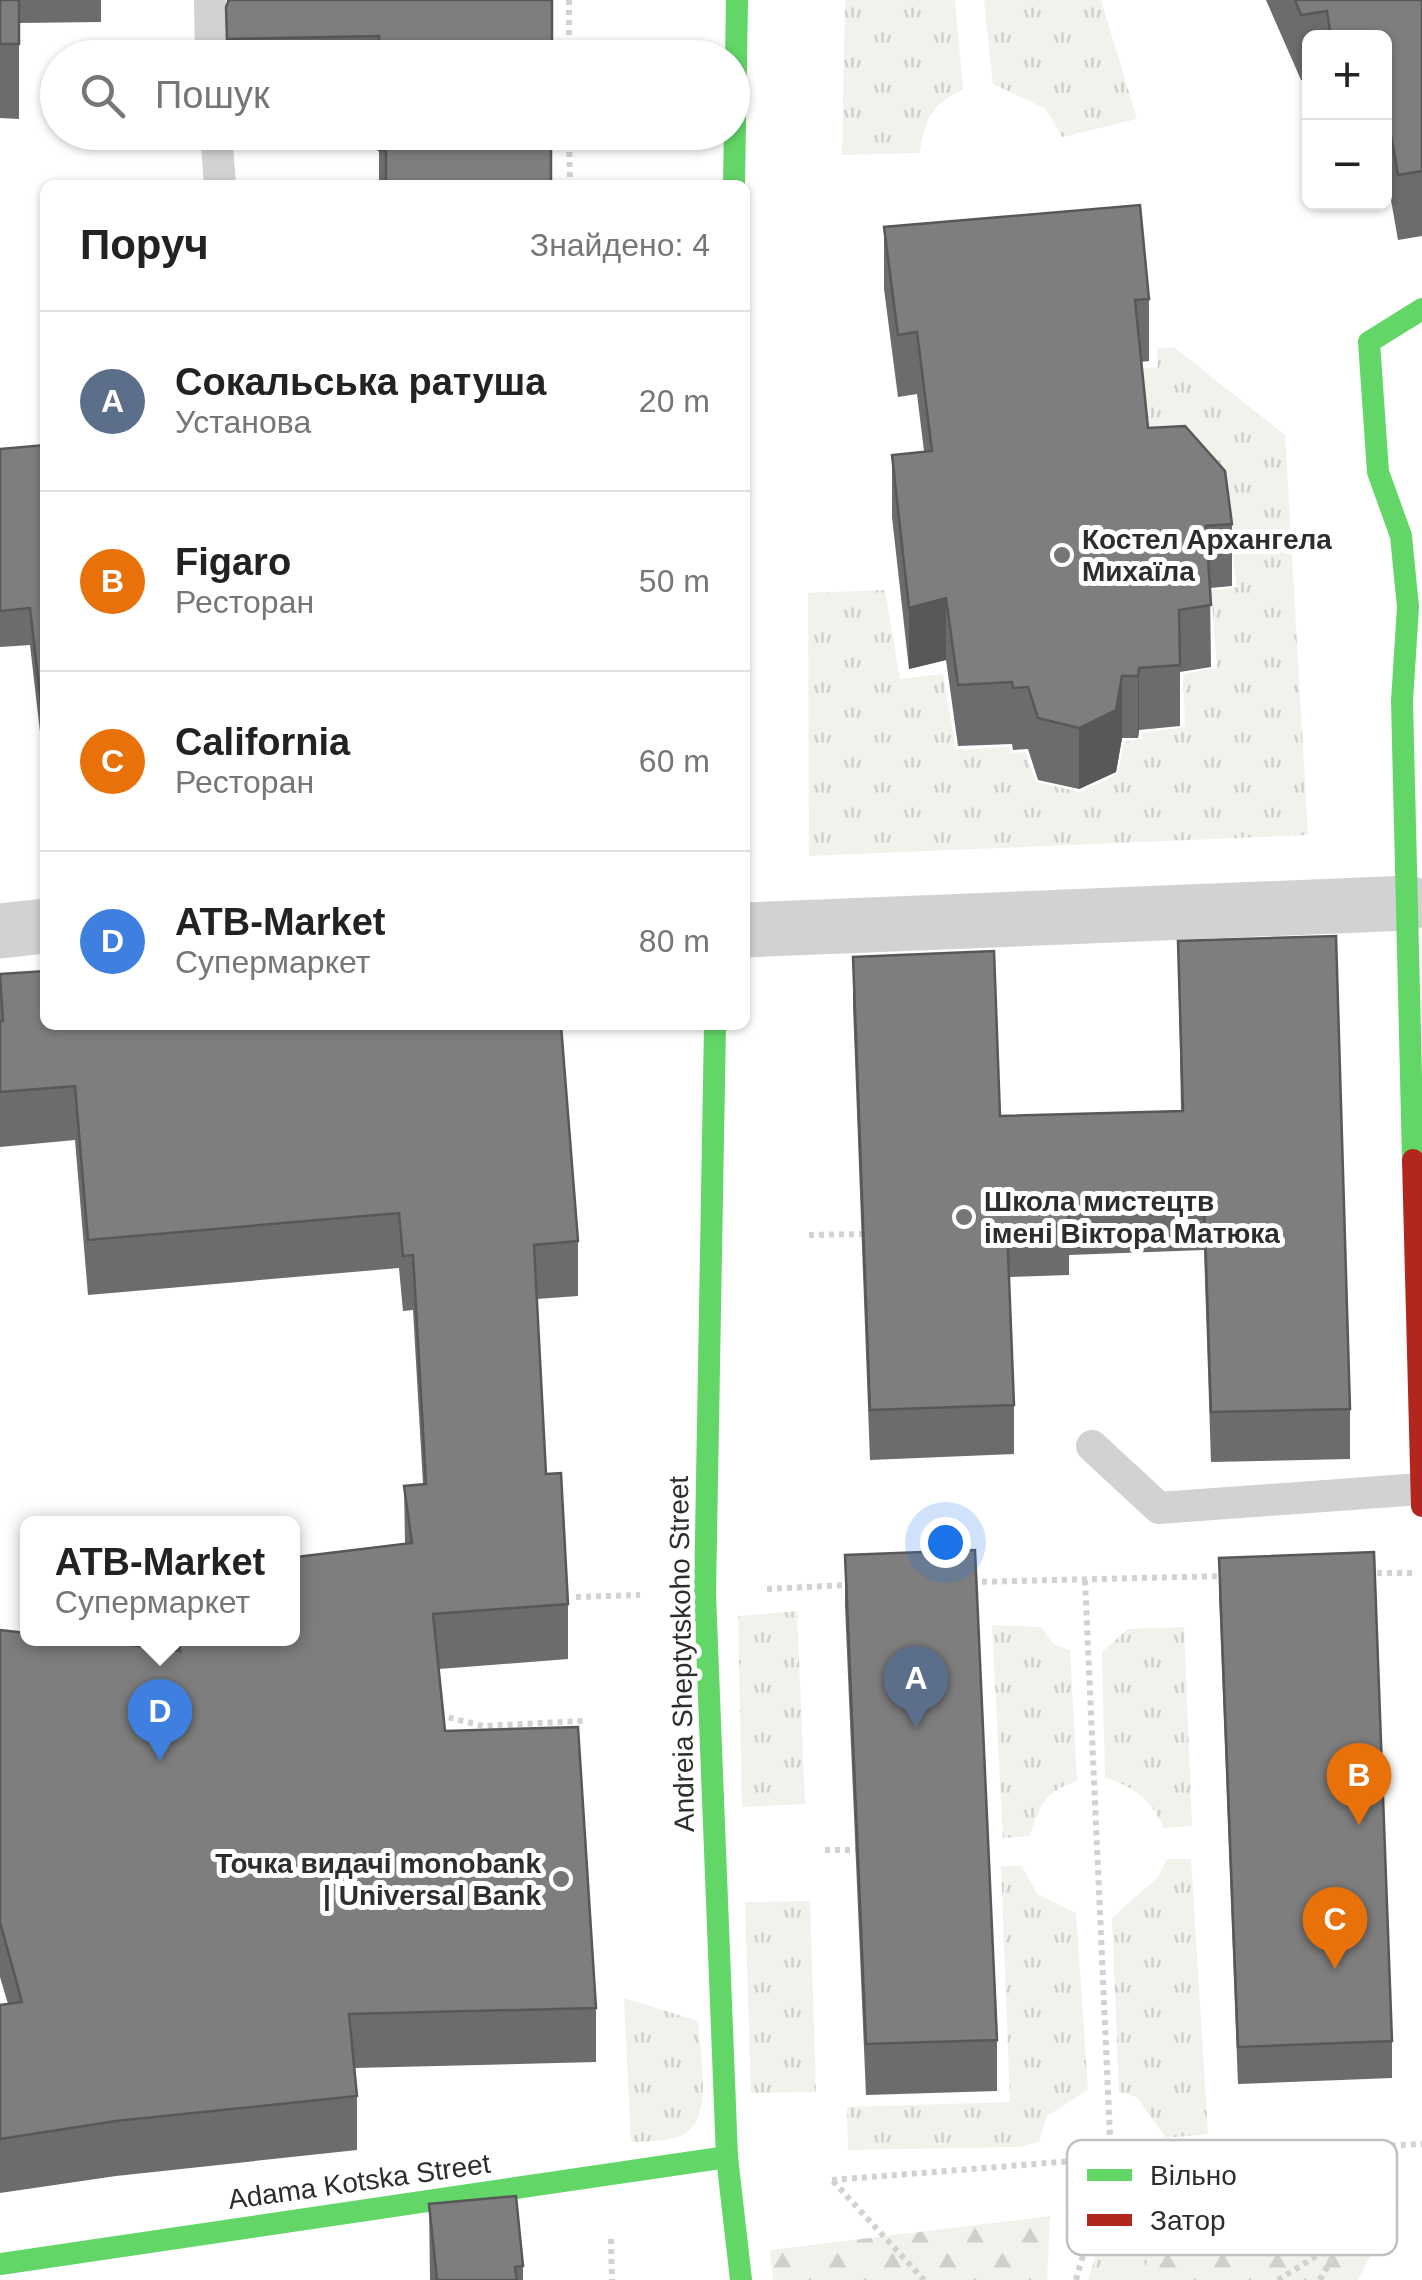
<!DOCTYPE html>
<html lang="uk">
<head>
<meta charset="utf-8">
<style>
	:root { --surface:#fff; --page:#f2f2f2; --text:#222; --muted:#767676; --line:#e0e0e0; --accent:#0b8043 }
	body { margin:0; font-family:Helvetica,sans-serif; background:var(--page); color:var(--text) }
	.controls { position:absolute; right:30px; top:30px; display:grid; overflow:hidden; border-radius:15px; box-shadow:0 2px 8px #0004 }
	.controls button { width:90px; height:90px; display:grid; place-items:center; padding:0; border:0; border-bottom:2px solid var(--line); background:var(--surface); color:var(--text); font:50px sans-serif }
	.you { position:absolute; left:945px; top:1542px; width:35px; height:35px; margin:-25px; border:8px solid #fff; border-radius:50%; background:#1a73e8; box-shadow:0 0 0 15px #1a73e833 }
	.badge { display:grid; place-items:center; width:65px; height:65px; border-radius:50%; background:var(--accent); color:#fff; font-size:32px; font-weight:700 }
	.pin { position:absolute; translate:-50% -82px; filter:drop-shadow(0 2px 5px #0008) }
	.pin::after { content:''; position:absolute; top:52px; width:35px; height:30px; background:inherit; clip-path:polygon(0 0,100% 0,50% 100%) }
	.popup { position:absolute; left:20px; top:1516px; width:280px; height:130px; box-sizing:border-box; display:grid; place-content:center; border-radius:15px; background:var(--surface); filter:drop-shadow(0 2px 8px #0005); font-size:32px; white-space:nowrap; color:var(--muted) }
	.popup b { font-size:38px; color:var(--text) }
	.popup::after { content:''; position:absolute; left:50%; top:100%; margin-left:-20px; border:20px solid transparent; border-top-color:var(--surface) }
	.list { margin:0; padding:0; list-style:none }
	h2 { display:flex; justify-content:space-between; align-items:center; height:130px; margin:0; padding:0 40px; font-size:42px }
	h2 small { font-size:32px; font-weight:400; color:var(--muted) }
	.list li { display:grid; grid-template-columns:65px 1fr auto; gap:30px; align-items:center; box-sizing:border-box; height:180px; padding:0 40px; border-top:2px solid var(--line) }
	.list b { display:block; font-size:38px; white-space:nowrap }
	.list p { margin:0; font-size:32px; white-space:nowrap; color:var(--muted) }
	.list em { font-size:32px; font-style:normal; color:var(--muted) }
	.icon { flex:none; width:55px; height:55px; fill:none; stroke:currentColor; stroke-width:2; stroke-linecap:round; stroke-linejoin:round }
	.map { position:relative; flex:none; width:1422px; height:2280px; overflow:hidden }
	.search { position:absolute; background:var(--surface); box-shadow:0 2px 8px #0004; left:40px; top:40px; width:710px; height:110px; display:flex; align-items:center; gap:25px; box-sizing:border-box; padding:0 35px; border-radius:55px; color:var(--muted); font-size:38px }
	.panel { position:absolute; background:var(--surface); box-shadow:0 2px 8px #0004; left:40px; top:180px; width:710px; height:850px; border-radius:15px }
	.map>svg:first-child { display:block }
</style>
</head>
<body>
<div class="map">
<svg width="1422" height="2280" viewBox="0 0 1422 2280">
	<defs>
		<pattern id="grass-tufts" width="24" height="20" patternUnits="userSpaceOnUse" patternTransform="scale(2.5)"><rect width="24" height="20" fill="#f0f3ec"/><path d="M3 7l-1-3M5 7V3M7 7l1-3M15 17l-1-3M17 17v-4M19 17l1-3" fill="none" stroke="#ced1cb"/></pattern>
		<pattern id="forest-firs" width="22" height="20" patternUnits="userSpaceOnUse" patternTransform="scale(2.5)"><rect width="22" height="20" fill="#f0f3ec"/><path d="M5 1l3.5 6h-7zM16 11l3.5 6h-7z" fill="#ced1cb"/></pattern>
	</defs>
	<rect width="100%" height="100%" fill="#fff"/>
	<g fill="url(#grass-tufts)">
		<path d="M845,0h110l8,90c-32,14 -38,29 -43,63l-78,2z"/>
		<polygon points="984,0 1101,0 1137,119 1062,137 1046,109 993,84"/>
		<polygon points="1174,347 1285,435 1308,835 809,856 808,593 885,590 900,679 943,674 956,750 1010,747 1011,753 1025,752 1036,782 1080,792 1118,774 1124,742 1142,739 1142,733 1185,727 1183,674 1217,668 1211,591 1237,587 1227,518 1153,483 1142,369 1158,367 1157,349"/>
		<polygon points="797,1611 805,1804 742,1807 738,1616"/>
		<path d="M992,1625l49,2 12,17 17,6 7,131c-31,10 -39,25 -47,55l-27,2z"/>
		<path d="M1184,1627l8,199 -28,2c-12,-27 -30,-42 -59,-50l-3,-126 26,-23z"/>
		<polygon points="1167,1859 1191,1859 1208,2134 1166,2138 1137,2097 1119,2092 1112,1918 1158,1877"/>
		<polygon points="1001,1866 1022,1866 1037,1894 1076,1913 1088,2090 1047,2116 1039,2142 1019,2147 848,2150 847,2107 1010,2102"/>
		<polygon points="810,1901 816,2092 751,2093 745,1902"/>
		<path d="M624,1998l74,23c1,30 19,104 -20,116 -14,5 -33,4 -47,5z"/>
		<polygon points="1108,2218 1157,2218 1143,2280 1088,2280"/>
	</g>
	<g fill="url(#forest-firs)">
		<polygon points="1399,2201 1358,2280 1143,2280 1157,2218"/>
		<polygon points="1050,2216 1047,2280 773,2280 770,2250"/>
	</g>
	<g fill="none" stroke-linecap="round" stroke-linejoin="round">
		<g stroke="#d2d2d2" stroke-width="6" stroke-dasharray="5 5" stroke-linecap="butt">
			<polyline points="569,0 569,58"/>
			<polyline points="569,132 570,185"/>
			<polyline points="809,1235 862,1234"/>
			<polyline points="1367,1573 1414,1573"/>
			<polyline points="972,1582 1224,1576"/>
			<polyline points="767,1589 849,1585"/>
			<polyline points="576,1597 640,1595"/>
			<polyline points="439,1715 483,1726 585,1721"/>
			<polyline points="825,1850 856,1850"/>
			<polyline points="832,2180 1111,2158 1422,2144"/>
			<polyline points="833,2181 924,2280"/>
			<polyline points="611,2239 612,2280"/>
			<polyline points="1076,2280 1111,2158 1085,1580"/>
			<polyline points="1278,2280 1340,2241"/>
			<polyline points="1320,2280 1393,2145"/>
		</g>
		<g stroke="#d2d2d2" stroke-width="32">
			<polyline points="210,0 211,58"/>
			<polyline points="216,132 220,185"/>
			<polyline points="1092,1446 1159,1508 1420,1489"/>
		</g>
		<g stroke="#d2d2d2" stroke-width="55">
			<polyline points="745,930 1409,903"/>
			<polyline points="0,931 45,926"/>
		</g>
		<g stroke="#63d668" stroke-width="22">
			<polyline points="734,185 737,0"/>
			<polyline points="715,1025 705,1594 727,2157 741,2280"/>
			<polyline points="1413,1160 1402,701 1408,607 1401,536 1378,472 1369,342 1422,309"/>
			<polyline points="0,2264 727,2157"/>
		</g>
		<polyline stroke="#b3261e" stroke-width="22" points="1413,1160 1422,1506"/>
	</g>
	<g fill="#6c6c6c">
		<polygon points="0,0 101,0 101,22 19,23 19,119 0,118"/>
		<polygon points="227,0 553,0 552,58 226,58"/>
		<polygon points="1266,0 1422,0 1422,236 1398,240 1384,160 1384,38 1310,38 1310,79 1301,80"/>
		<polygon points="379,132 551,185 379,185"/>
		<polygon points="884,227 1149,299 1149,361 1141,362 1148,428 1232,524 1232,586 1210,588 1211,667 1180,672 1180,726 1139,730 1138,738 1122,738 1116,772 1079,789 1038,780 1028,749 1013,750 1012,744 958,746 946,660 909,669 892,517 892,455 924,451 917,394 898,397 884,289"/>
		<polygon points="45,445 45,775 30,645 0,647 0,449"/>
		<polygon points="1178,941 1350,1409 1350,1459 1211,1462 1204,1250 1069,1255 1069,1275 1009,1277 1014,1405 1014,1454 870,1460 853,1007 853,957 1000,1116 1181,1111"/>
		<polygon points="0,974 578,1241 578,1296 537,1299 546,1474 568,1604 568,1659 439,1669 445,1731 596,2008 596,2062 354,2068 357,2096 357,2150 116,2176 0,2193 0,2005 8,2004 0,1977 0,1630 172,1650 170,1638 292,1638 296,1557 405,1543 404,1486 423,1484 413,1310 403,1311 399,1268 88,1295 75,1140 0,1147"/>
		<polygon points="845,1555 997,2040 997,2091 866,2095 845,1606"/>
		<polygon points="1219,1558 1392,2041 1392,2078 1238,2084 1219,1595"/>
		<polygon points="429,2204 523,2266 523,2280 430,2280"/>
	</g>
	<g fill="#585858">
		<polygon points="946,598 946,660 909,669 909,608"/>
		<polygon points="1139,668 1139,730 1138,738 1138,676"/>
		<polygon points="1122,676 1122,738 1116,772 1079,789 1079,728"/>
	</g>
	<g fill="#7e7e7e" stroke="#585858" stroke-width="2.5">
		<rect x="0" y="0" width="19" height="44"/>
		<polygon points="229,0 552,0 552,58 379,58 379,36 227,39 226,7"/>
		<polygon points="1295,0 1422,0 1422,171 1398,175 1384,95 1384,38 1331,38 1327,11 1301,15"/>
		<polygon points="379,132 551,132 551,185 386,185 386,151 379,150"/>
		<polygon points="1140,205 1149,299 1135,300 1148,428 1185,426 1225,471 1232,524 1206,526 1211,605 1179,610 1180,665 1139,668 1138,676 1122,676 1116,710 1079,728 1038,718 1028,687 1013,688 1012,682 958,685 946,598 909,608 892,455 932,451 917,332 898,335 884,227"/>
		<polygon points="45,445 45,738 30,608 0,611 0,449"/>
		<polygon points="1336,936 1350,1409 1211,1412 1204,1201 1068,1206 1069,1225 1007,1227 1014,1405 870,1410 853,957 994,951 1000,1116 1183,1111 1178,941"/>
		<polygon points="45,971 45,1025 561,1025 578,1241 534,1245 546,1474 561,1473 568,1604 433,1614 445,1731 578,1727 596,2008 349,2014 357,2096 116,2121 0,2139 0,2005 22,2002 0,1922 0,1630 28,1633 28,1638 73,1638 180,1651 178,1638 292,1638 292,1526 296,1557 412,1543 404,1486 426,1484 413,1255 403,1256 399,1213 88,1240 75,1086 0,1092 0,1021 3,1021 0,974"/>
		<polygon points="975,1550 997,2040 866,2044 845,1555"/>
		<polygon points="1374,1552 1392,2041 1238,2047 1219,1558"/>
		<polygon points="516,2196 523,2266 515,2267 517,2280 437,2280 429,2204"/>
	</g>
	<g fill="#767676" stroke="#fff" stroke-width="4">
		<circle cx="1062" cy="555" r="10"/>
		<circle cx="964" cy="1217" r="10"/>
		<circle cx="561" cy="1879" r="10"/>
	</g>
	<g text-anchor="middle" stroke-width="10" stroke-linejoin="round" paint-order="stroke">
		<g font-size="28" font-weight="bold" fill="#2d2d2d" stroke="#fff" text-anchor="start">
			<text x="1082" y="549">Костел Архангела<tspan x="1082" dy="32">Михаїла</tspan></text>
			<text x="984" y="1211">Школа мистецтв<tspan x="984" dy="32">імені Віктора Матюка</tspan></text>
			<text x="541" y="1873" text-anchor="end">Точка видачі monobank<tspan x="541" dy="32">| Universal Bank</tspan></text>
		</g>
		<g font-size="28" fill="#2d2d2d" stroke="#fff">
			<text transform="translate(681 1654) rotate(-91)" y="10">Andreia Sheptytskoho Street</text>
			<text transform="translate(359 2181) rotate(-8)" y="10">Adama Kotska Street</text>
		</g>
	</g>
	<rect x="1067" y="2140" width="330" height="115" rx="15" fill="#fff" stroke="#c0c0c0" stroke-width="2.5"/>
	<rect x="1087" y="2169" width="45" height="12" fill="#63d668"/>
	<rect x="1087" y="2214" width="45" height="12" fill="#b3261e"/>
	<g font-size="28" fill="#2d2d2d">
		<text x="1150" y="2185">Вільно</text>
		<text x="1150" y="2230">Затор</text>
	</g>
</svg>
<div class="controls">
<button>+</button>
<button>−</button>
</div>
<div class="you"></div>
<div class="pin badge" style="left:916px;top:1728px;background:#5c6f8a">A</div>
<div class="pin badge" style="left:1359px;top:1825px;background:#e8710a">B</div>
<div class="pin badge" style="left:1335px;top:1969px;background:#e8710a">C</div>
<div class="pin badge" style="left:160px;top:1761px;background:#3f7fe0">D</div>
<div class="popup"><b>ATB-Market</b>Супермаркет</div>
<div class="search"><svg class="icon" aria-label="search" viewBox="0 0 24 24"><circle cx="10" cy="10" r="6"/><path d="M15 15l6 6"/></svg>Пошук</div>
<section class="panel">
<h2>Поруч<small>Знайдено: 4</small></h2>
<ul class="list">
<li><span class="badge" style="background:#5c6f8a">A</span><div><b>Сокальська ратуша</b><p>Установа</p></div><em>20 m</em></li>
<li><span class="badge" style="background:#e8710a">B</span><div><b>Figaro</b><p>Ресторан</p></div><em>50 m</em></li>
<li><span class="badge" style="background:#e8710a">C</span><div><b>California</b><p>Ресторан</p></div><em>60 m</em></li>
<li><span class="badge" style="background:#3f7fe0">D</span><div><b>ATB-Market</b><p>Супермаркет</p></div><em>80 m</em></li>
</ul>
</section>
</div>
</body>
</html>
